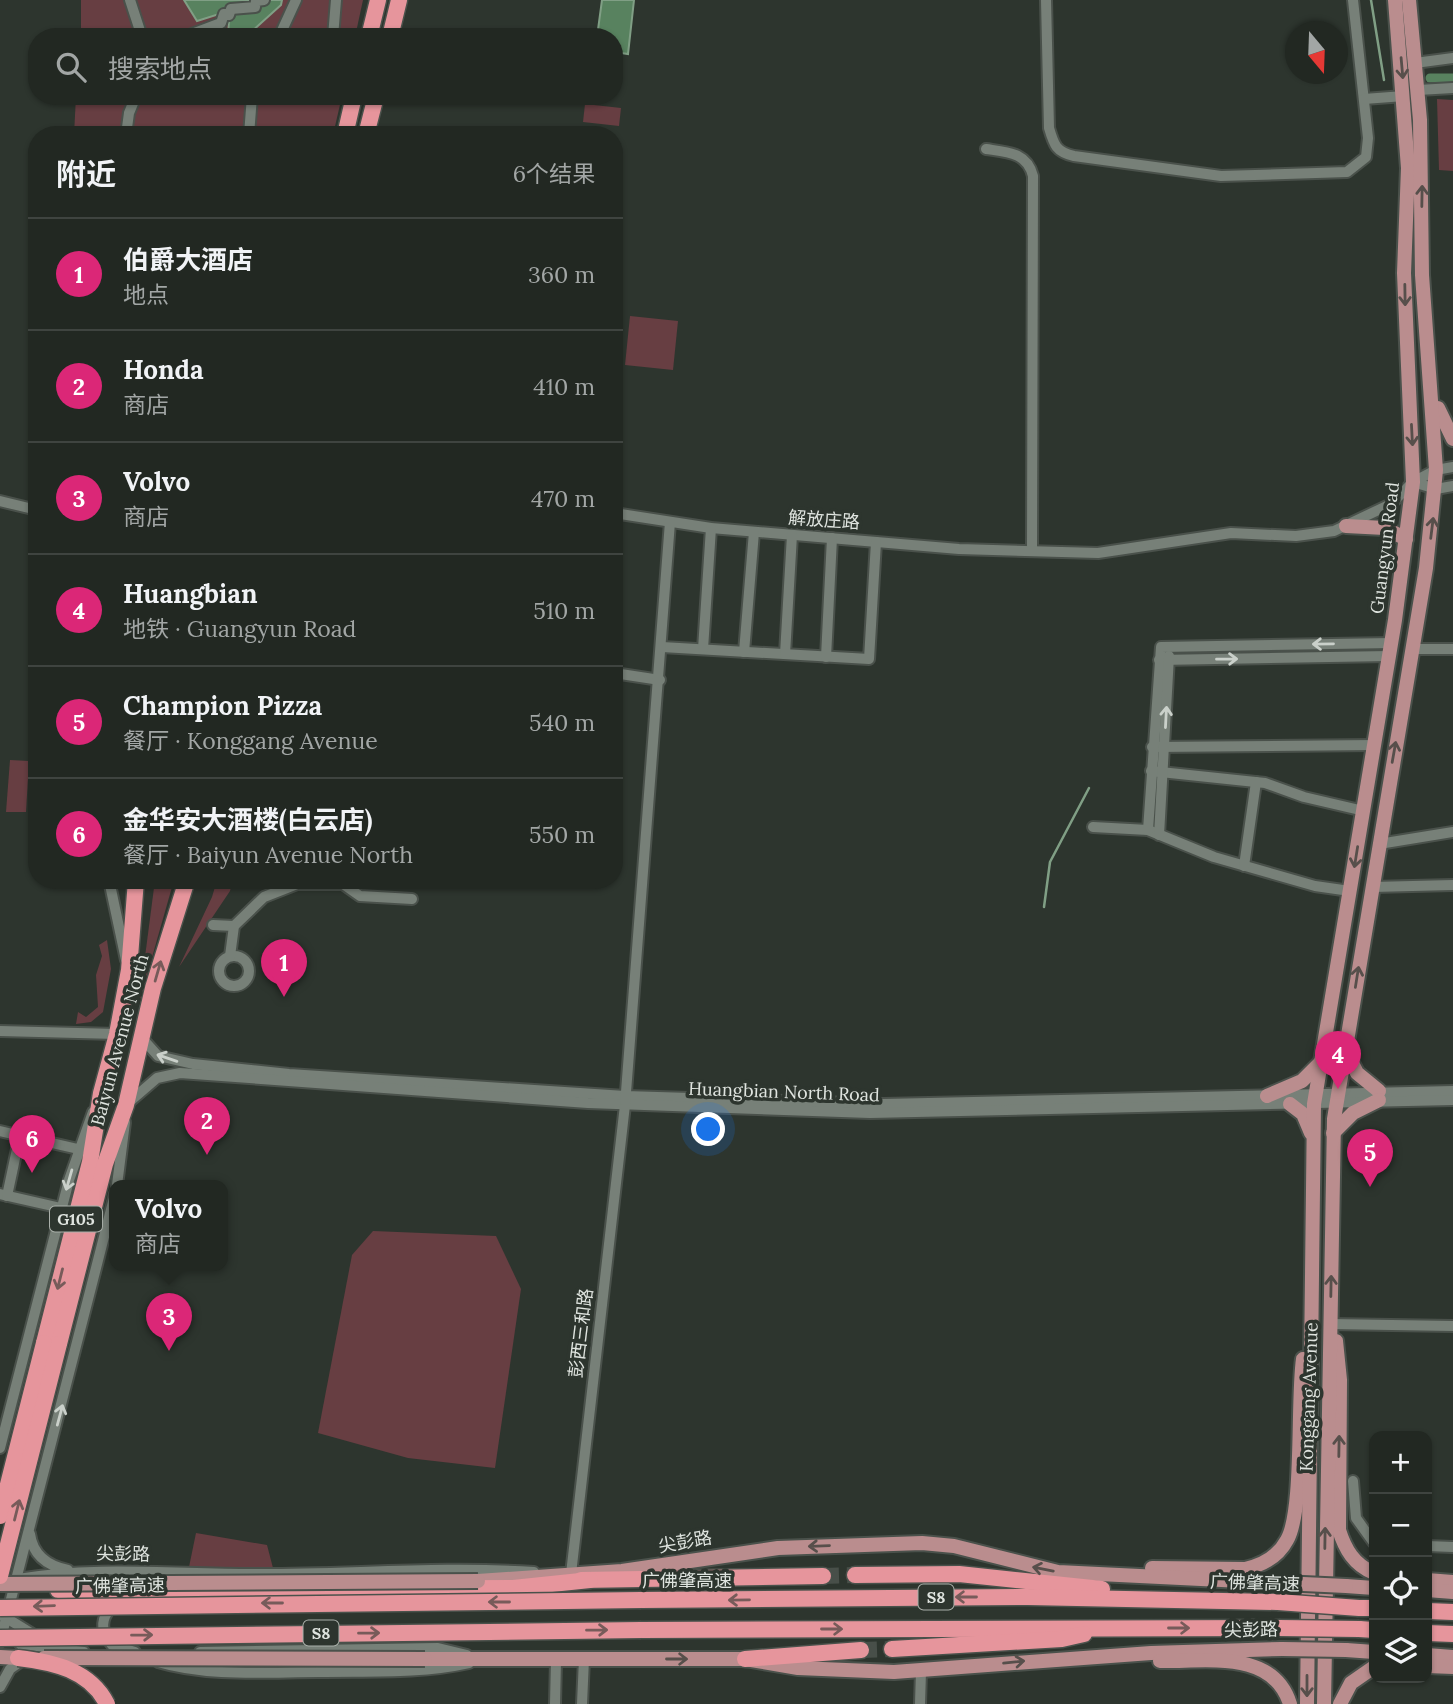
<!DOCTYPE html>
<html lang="zh">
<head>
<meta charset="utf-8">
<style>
	:root { --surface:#222822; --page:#2e342f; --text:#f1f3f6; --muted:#a2a6a5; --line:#3f4440; --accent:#db2777 }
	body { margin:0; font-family:Lora,"Noto Sans SC",serif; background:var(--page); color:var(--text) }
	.controls { position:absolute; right:21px; bottom:21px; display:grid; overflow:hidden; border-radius:14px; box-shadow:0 2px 5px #0004 }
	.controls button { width:63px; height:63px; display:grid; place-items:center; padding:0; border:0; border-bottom:2px solid var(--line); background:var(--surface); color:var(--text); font:35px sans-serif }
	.compass { position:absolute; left:1285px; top:21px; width:63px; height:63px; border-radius:50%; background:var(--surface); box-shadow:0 2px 5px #0004; rotate:161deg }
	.you { position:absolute; left:709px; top:1130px; width:24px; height:24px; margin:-18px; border:5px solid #fff; border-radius:50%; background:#1a73e8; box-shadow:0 0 0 10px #1a73e833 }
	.badge { display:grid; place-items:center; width:46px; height:46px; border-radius:50%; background:var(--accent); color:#fff; font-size:23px; font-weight:700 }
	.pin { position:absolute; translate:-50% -58px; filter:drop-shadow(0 2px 4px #0008) }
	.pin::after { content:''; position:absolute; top:37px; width:24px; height:21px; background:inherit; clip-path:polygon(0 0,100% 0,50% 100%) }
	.popup { position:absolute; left:109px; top:1180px; width:119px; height:91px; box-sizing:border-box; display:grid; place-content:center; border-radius:14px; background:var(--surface); filter:drop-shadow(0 2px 5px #0005); font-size:23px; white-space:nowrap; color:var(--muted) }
	.popup b { font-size:26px; color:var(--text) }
	.popup::after { content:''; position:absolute; left:50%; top:100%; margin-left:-14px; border:14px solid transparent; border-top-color:var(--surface) }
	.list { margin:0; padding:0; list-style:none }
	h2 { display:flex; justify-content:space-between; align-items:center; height:91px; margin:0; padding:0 28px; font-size:30px }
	h2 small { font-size:23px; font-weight:400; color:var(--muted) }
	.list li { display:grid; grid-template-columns:46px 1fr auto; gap:21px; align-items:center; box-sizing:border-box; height:112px; padding:0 28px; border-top:2px solid var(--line) }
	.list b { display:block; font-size:26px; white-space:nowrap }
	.list p { margin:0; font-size:23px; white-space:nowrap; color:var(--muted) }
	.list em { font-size:23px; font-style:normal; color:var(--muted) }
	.icon { flex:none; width:38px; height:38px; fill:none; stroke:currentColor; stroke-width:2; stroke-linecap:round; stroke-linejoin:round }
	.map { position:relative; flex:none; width:1453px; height:1704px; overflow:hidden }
	.search { position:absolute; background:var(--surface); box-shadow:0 2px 5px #0004; left:28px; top:28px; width:595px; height:77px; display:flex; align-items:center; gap:18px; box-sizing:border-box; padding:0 24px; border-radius:28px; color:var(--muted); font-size:26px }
	.panel { position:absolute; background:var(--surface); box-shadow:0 2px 5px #0004; left:28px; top:126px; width:595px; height:763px; border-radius:28px }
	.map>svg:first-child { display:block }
</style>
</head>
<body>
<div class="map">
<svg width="1453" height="1704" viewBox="0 0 1453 1704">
	<rect width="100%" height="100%" fill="#2d352e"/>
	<g fill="#673e42">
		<polygon points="81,0 363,0 355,37 81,37"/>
		<polygon points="76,96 342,96 333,135 74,135"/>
		<polygon points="1437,99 1453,100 1453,171 1439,170"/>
		<polygon points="585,104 621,108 619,126 583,122"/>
		<polygon points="630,316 678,321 673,370 625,365"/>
		<polygon points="10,760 29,761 26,812 6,812"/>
		<polygon points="155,880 174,880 139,1003"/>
		<polygon points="217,880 233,880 230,891 179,967 212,897"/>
		<polygon points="107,940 111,969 103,1012 91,1022 76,1024 78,1012 86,1017 98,1007 96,975 102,956 99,945"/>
		<polygon points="373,1231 496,1236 521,1289 495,1468 408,1458 318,1433 352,1255"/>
		<polygon points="196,1533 267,1545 273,1568 189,1567"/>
	</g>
	<g fill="#58825f" stroke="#809f85" stroke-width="2">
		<polygon points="184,0 282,0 281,5 250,33 250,37 228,37 229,19 219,14 197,21"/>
		<polygon points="602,0 634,0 628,54 614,52 614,37 597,37"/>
	</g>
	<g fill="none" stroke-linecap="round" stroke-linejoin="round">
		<g stroke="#809f85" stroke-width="2.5">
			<polyline points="1371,0 1384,80"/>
			<polyline points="1044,907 1050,862 1089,788"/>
		</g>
		<polyline stroke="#58825f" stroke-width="9" points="1430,78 1453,78"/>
		<g stroke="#484f49" stroke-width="16" stroke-dasharray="16 8" stroke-linecap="butt">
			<polyline points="823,1576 855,1575"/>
			<polyline points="861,1650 892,1649"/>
		</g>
		<defs>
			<g id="minor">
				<polyline points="130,0 142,37"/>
				<path d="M1046,0l3,128c5,17 7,24 25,28l147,20 126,-4 19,-15 2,-19 -15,-138"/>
				<polyline points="184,37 221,23 224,14 229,15 231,9 255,7 256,1 264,0"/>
				<polyline points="279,37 296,0"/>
				<polyline points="333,37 336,0"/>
				<polyline points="1415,63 1453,58"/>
				<polyline points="1418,90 1453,88"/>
				<polyline points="1364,99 1404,96"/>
				<polyline points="126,135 129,113 136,96"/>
				<polyline points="249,135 252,96"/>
				<path d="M986,149c21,3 41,3 47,27l-1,375"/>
				<polyline points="1413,482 1436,489 1453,486"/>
				<polyline points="0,501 37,510"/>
				<polyline points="614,513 711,528 959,549 1098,553 1231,533 1296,536 1334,531 1391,504 1413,482 1436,470 1453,467"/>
				<polyline points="662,647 869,659 876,542"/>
				<polyline points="703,649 711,528"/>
				<polyline points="1412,649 1453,649"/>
				<polyline points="744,652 754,532"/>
				<polyline points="785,654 792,535"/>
				<polyline points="826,657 832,538"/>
				<polyline points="1159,660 1389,656"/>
				<polyline points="614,673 660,680"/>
				<polyline points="1152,747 1375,745"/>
				<polyline points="1151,771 1265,783 1304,797 1364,811"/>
				<polyline points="1093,827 1148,830 1214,857 1315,886 1350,891"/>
				<polyline points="1148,830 1161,647 1392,643"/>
				<polyline points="1159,835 1169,656"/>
				<polyline points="1379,844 1453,832"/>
				<polyline points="1244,866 1256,782"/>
				<polyline points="109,880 126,960"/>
				<polyline points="1372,887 1453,885"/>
				<polyline points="213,925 234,926"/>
				<circle cx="234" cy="971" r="15"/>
				<polyline points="230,956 234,926 264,897 297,884 343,884 360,896 412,899"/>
				<polyline points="0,1031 117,1034"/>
				<polyline points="141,1037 158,1056 193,1064 289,1074 625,1096 884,1104 1453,1091"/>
				<polyline points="128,1103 157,1078 180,1073 588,1103 870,1113 1453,1100"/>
				<polyline points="0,1131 78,1149"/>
				<polyline points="117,1185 125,1122"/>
				<polyline points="0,1194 61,1208"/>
				<polyline points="7,1196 20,1135"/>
				<polyline points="1330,1324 1453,1326"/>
				<polyline points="0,1448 69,1180 93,1112"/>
				<polyline points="1353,1481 1356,1518 1374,1543"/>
				<path d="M30,1534c3,22 18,32 38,36"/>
				<polyline points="1427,1546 1453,1547"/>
				<polyline points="564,1574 571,1574 625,1105 670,522"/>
				<path d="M18,1579c80,-14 164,-4 245,-5 90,0 180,-8 271,-2"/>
				<polyline points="0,1614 34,1635"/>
				<polyline points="0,1642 115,1194"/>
				<polyline points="20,1644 84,1652"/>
				<path d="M135,1652l-23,-7c-22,-25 1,-45 26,-52"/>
				<polyline points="200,1652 438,1648 467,1655"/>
				<path d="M158,1662c50,15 109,10 161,10 50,-1 101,2 150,-9"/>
				<polyline points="0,1687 10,1669 24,1659"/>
				<polyline points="555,1704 556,1660"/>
				<polyline points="582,1704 584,1659"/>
				<polyline points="920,1704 921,1671"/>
			</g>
			<g id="major">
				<polyline points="1438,408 1453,439"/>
				<polyline points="1346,526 1385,528 1406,539"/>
				<polyline points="1346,1051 1357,1073 1379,1091"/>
				<polyline points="1267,1096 1302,1081 1321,1062"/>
				<polyline points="1290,1104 1303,1114 1311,1133"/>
				<polyline points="1333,1133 1353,1113 1379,1100"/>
				<path d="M1336,1341l4,39 -1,150c6,19 15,35 35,43"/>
				<path d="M1152,1568l93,1c18,-4 33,-12 42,-29 17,-29 10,-140 16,-181"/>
				<polyline points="1427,1580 1453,1582"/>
				<polyline points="478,1581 622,1571 778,1548 922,1543 954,1546 1058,1572 1282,1583"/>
				<polyline points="1346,1586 1374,1588"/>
				<polyline points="1427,1590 1453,1592"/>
				<polyline points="1346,1650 1374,1652"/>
				<polyline points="1427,1655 1453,1657"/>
				<polyline points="0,1657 18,1658"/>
				<polyline points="425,1659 745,1659 798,1668 894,1672 1151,1653 1282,1649"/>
				<path d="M1160,1661c46,1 113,-12 130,43"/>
				<polyline points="1427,1666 1453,1667"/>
				<polyline points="1307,1704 1314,1104 1395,620 1413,482 1404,273 1408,168 1395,0"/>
				<polyline points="1324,1704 1334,1119 1426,568 1436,470 1422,275 1420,120 1409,0"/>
				<polyline points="1340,1704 1351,1683 1374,1667"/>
			</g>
			<g id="highway">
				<polyline points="369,37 378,0"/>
				<polyline points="390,37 399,0"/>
				<polyline points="345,135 354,96"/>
				<polyline points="366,135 376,96"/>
				<polyline points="44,1343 90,1162 101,1093 117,1034 129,970 136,880"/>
				<polyline points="59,1344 105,1164 126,1105 153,988 187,880"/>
				<polyline points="855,1575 959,1574 1102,1589"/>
				<polyline points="581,1580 823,1576"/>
				<polyline points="58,1590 513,1588 590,1580"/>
				<polyline points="641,1600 1028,1597 1278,1602"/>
				<polyline points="1359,1608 1374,1608"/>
				<polyline points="1427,1611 1453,1612"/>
				<polyline points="1359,1629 1374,1630"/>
				<polyline points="641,1630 1279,1628"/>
				<polyline points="1427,1633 1453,1634"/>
				<polyline points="892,1649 1062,1639 1084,1634"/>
				<polyline points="745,1659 861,1650"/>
			</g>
		</defs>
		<use href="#minor" stroke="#4a514b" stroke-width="14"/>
		<use href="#major" stroke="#4a514b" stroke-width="18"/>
		<use href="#highway" stroke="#4a514b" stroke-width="19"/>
		<use href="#minor" stroke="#778078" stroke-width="10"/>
		<use href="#major" stroke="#ba8d8e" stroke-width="14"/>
		<use href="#highway" stroke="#e6959c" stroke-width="16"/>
		<defs>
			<g id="major-bridge">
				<polyline points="1282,1583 1346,1586"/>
				<polyline points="0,1584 478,1581"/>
				<polyline points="1282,1649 1346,1650"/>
				<polyline points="44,1658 425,1659"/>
			</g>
			<g id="highway-bridge">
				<polyline points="0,1516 44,1343"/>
				<polyline points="0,1576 59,1344"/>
				<polyline points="1278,1602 1359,1608"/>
				<polyline points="0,1608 641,1600"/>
				<polyline points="1279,1628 1359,1629"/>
				<polyline points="0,1638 641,1630"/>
				<path d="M18,1658c35,4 72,12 89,46"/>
			</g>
		</defs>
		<use href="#major-bridge" stroke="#4a514b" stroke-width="18" stroke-linecap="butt"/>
		<use href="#highway-bridge" stroke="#4a514b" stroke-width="19" stroke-linecap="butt"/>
		<use href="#major-bridge" stroke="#ba8d8e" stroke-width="14"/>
		<use href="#highway-bridge" stroke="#e6959c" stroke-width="16"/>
	</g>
	<defs><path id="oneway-shaft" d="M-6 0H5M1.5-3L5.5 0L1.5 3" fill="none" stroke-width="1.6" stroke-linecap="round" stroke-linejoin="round" transform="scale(1.75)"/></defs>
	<g stroke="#574f4b">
		<use href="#oneway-shaft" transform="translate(1402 68) rotate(85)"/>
		<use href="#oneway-shaft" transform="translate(1422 196) rotate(-89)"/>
		<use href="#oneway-shaft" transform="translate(1405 295) rotate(89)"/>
		<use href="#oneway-shaft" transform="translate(1412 435) rotate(87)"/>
		<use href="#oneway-shaft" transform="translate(1432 528) rotate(-83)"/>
		<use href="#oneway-shaft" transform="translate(1394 752) rotate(-80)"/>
		<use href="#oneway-shaft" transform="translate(1356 857) rotate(99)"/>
		<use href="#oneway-shaft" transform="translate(1357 977) rotate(-81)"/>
		<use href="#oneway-shaft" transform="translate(1331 1286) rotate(-89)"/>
		<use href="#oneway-shaft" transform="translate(1339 1446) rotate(-89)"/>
		<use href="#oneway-shaft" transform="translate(1325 1538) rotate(-89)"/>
		<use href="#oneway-shaft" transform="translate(819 1546) rotate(178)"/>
		<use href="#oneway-shaft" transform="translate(1043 1569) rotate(-169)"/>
		<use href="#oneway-shaft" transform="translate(677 1659)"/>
		<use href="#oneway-shaft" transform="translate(1014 1662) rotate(-6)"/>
		<use href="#oneway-shaft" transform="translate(1307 1686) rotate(90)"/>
	</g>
	<g stroke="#cad0ca">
		<use href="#oneway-shaft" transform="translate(1323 644) rotate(179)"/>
		<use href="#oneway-shaft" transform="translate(1227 659) rotate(-1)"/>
		<use href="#oneway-shaft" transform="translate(1166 717) rotate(-87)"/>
		<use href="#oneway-shaft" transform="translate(167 1058) rotate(-161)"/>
		<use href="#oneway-shaft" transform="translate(69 1180) rotate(106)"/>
		<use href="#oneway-shaft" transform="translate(60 1415) rotate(-75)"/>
	</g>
	<g stroke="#775b5a">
		<use href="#oneway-shaft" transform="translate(158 971) rotate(-74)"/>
		<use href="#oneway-shaft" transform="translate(60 1279) rotate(104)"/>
		<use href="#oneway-shaft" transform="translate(17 1510) rotate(-76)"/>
		<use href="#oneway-shaft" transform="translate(966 1597) rotate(180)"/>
		<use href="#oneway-shaft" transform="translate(739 1600) rotate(179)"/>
		<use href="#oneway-shaft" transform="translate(499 1602) rotate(180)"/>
		<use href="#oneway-shaft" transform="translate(272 1603) rotate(180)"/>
		<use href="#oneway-shaft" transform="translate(44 1606) rotate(178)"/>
		<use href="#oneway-shaft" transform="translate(1179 1628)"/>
		<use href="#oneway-shaft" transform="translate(832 1629)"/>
		<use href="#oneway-shaft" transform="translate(597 1630) rotate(-1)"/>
		<use href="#oneway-shaft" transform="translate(369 1633) rotate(-1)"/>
		<use href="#oneway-shaft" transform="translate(142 1635) rotate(-1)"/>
	</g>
	<g text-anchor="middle" stroke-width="7" stroke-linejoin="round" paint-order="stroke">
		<g fill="#2d352e" stroke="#aab0aa" stroke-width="2">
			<rect x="50" y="1206.5" width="52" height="25" rx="5"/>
			<rect x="918.5" y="1584.5" width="35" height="25" rx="5"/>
			<rect x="303.5" y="1620.5" width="35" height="25" rx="5"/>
		</g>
		<g font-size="16" font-weight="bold" fill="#dfe4df">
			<text x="76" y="1225">G105</text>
			<text x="936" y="1603">S8</text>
			<text x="321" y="1639">S8</text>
		</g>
		<g font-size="18" fill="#dfe4df" stroke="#2d352e">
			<text transform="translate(824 520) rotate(4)" y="6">解放庄路</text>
			<text transform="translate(1385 548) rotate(-83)" y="6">Guangyun Road</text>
			<text transform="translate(120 1040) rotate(-75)" y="6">Baiyun Avenue North</text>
			<text transform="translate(784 1092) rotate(2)" y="6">Huangbian North Road</text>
			<text transform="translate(581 1333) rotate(-83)" y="6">彭西三和路</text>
			<text transform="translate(1309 1397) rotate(-88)" y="6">Konggang Avenue</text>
			<text transform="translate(685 1542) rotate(-10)" y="6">尖彭路</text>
			<text transform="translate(123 1554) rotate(1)" y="6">尖彭路</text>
			<text x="687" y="1587">广佛肇高速</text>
			<text transform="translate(1255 1583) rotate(2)" y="6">广佛肇高速</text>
			<text transform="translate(120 1586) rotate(-1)" y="6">广佛肇高速</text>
			<text transform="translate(1251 1630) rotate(-1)" y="6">尖彭路</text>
		</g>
	</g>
</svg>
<div class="controls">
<button>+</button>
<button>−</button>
<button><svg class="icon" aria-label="locate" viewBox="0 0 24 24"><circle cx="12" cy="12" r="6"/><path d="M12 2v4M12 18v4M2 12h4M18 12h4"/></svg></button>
<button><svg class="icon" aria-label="layers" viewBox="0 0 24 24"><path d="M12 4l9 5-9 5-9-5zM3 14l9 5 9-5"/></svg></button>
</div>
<svg class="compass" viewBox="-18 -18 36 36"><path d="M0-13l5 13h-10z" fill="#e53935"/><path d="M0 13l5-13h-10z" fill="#a2a6a5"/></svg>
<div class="you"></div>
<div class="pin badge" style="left:284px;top:997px">1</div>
<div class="pin badge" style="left:207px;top:1155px">2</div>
<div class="pin badge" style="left:169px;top:1351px">3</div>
<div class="popup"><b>Volvo</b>商店</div>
<div class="pin badge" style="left:1338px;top:1089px">4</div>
<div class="pin badge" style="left:1370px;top:1187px">5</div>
<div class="pin badge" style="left:32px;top:1173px">6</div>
<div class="search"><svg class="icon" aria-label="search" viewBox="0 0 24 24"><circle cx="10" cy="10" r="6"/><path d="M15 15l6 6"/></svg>搜索地点</div>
<section class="panel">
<h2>附近<small>6个结果</small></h2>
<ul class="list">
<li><span class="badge">1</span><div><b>伯爵大酒店</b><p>地点</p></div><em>360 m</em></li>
<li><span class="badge">2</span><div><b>Honda</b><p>商店</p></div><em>410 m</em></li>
<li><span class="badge">3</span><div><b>Volvo</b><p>商店</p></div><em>470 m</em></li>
<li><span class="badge">4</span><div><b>Huangbian</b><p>地铁 · Guangyun Road</p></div><em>510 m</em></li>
<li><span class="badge">5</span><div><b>Champion Pizza</b><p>餐厅 · Konggang Avenue</p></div><em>540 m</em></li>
<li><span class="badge">6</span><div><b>金华安大酒楼(白云店)</b><p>餐厅 · Baiyun Avenue North</p></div><em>550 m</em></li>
</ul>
</section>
</div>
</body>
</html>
